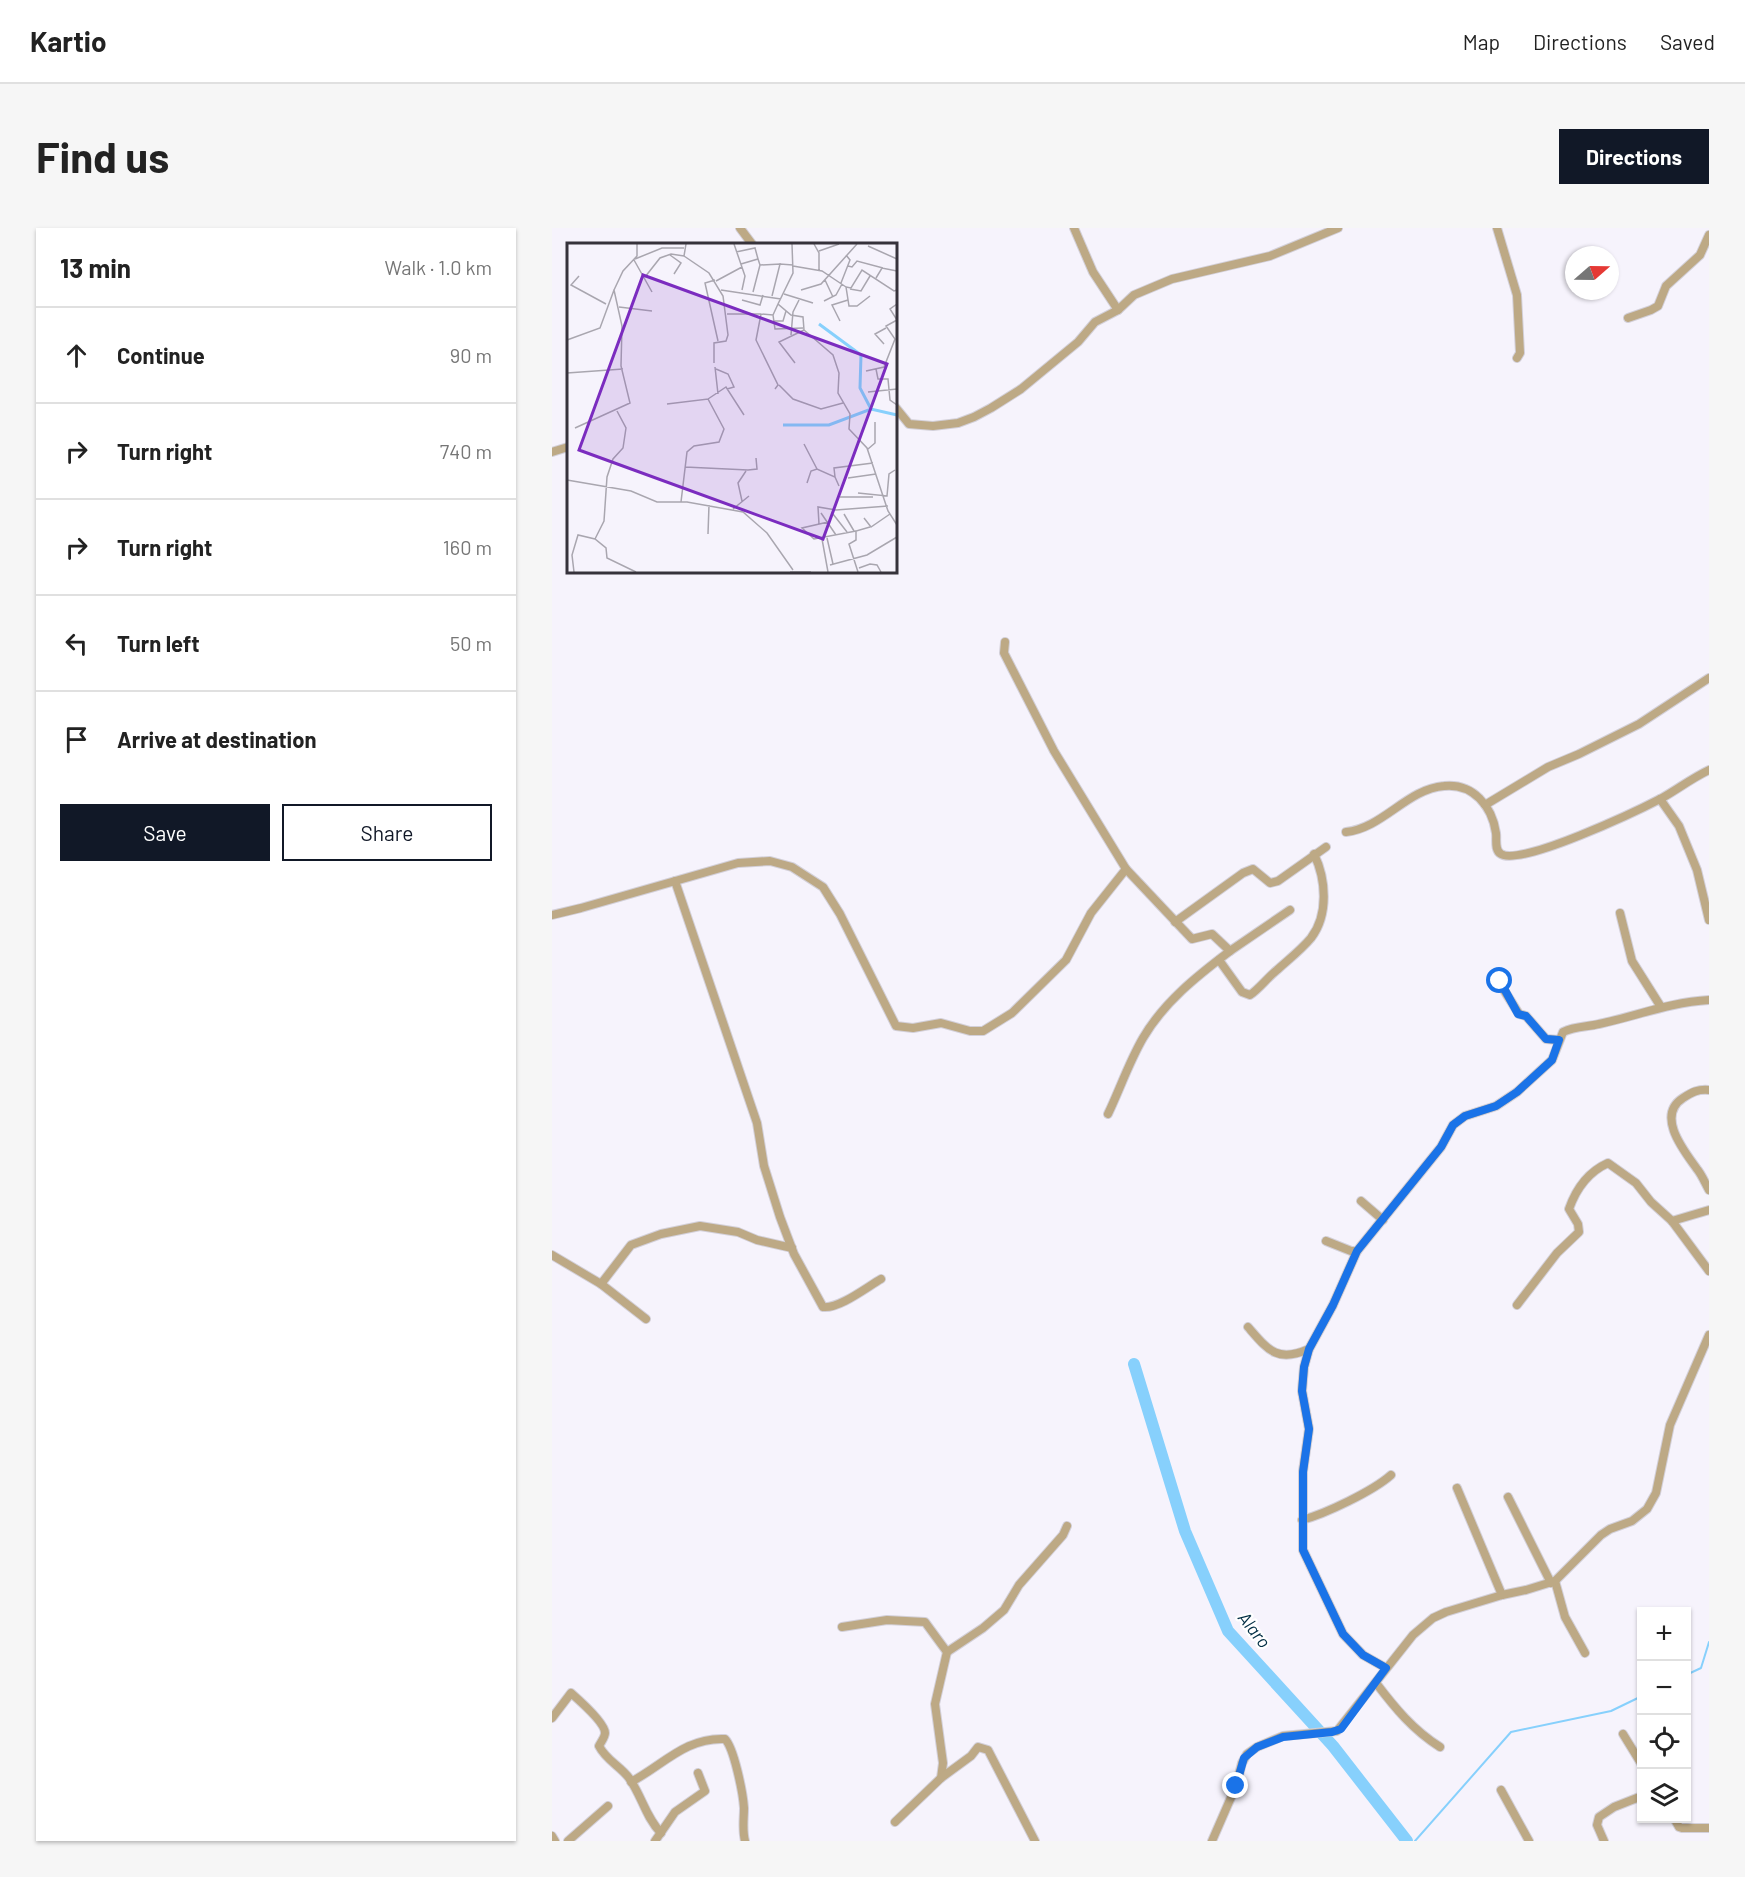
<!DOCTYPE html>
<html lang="en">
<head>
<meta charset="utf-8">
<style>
	:root { --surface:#fff; --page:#f6f6f6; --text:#222; --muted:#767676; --line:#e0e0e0; --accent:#111827 }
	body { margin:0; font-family:Barlow,sans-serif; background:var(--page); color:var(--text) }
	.controls { position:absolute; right:18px; bottom:18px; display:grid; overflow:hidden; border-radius:0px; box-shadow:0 2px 4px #0004 }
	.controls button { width:54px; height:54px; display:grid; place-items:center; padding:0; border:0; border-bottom:2px solid var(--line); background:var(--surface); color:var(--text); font:30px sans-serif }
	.compass { position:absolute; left:1013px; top:18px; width:54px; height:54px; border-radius:50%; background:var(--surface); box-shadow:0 2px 4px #0004; rotate:70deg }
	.stop { position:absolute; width:18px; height:18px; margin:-14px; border:4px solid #1a73e8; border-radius:50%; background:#fff }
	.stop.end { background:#1a73e8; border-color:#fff; box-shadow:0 2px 6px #0008 }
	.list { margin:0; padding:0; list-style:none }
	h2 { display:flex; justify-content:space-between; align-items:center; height:78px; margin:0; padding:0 24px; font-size:26px }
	h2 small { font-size:20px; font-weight:400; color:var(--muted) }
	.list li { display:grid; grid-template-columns:39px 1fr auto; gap:18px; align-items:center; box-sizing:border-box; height:96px; padding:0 24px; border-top:2px solid var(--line) }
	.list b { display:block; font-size:22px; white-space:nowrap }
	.list em { font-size:20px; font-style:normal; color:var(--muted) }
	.actions { display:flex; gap:12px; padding:18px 24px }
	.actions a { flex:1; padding:14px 0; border:2px solid var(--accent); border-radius:0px; text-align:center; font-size:21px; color:var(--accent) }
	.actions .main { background:var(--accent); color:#fff }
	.icon { flex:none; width:33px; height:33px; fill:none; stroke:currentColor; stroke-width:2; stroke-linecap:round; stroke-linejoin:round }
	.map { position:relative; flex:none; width:1157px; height:1613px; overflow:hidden; border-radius:0px }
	header { display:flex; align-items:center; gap:36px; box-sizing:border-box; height:84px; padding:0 30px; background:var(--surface); border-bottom:2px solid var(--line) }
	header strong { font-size:28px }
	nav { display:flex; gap:33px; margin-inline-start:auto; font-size:21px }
	.intro { display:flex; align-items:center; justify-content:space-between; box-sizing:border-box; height:144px; padding:0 36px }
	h1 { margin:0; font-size:42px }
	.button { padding:15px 27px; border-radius:0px; background:var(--accent); color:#fff; font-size:21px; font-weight:700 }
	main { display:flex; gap:36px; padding:0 36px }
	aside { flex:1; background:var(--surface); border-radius:0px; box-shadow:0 2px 4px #0004 }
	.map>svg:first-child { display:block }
</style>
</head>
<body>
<header>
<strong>Kartio</strong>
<nav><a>Map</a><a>Directions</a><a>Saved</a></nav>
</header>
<div class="intro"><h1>Find us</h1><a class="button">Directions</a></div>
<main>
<aside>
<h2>13 min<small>Walk · 1.0 km</small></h2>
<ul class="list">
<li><svg class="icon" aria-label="ahead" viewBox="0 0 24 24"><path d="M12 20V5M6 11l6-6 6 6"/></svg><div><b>Continue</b></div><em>90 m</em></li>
<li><svg class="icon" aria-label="right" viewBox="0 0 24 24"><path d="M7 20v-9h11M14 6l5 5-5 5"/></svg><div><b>Turn right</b></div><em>740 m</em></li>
<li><svg class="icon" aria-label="right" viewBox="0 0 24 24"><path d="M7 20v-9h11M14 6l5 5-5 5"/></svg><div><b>Turn right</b></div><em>160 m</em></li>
<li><svg class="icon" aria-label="left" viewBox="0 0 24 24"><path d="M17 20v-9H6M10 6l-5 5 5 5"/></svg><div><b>Turn left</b></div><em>50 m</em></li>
<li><svg class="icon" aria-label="arrive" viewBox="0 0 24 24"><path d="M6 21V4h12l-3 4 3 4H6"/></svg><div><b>Arrive at destination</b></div></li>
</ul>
<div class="actions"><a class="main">Save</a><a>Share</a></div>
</aside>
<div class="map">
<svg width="1157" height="1613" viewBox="0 0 1157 1613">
	<rect width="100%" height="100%" fill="#f6f3fc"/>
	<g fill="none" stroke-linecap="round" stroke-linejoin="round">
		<g stroke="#87d0fc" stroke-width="2">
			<polyline points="1134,1447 1149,1440 1157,1414"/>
			<polyline points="863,1613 959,1504 1059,1483 1090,1468"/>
		</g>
		<polyline stroke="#87d0fc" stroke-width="12" points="582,1136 633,1303 676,1403 781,1518 855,1613"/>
		<defs>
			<g id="minor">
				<polyline points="188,0 200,16"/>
				<polyline points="522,0 541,44 566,82"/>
				<polyline points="945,0 965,67 968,125 965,130"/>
				<polyline points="1076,90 1099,82 1106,78 1114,58 1148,27 1157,7"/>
				<polyline points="344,180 357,196 381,198 406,195 422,189 439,180 469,161 526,114 543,94 566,82 582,67 620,51 718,28 786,0"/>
				<polyline points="0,224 16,219"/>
				<polyline points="1108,571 1127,598 1145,642 1157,692"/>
				<polyline points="933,577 996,539 1027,526 1087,496 1157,450"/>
				<path d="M794,604c37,-4 61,-43 98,-46 29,-3 48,20 52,47 1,6 -2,17 5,21 19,13 138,-44 161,-56 16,-9 30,-20 47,-28"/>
				<path d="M123,653l82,242 7,43 16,51 14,37 29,53c16,2 44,-20 58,-28"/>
				<polyline points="1068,685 1080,733 1109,779"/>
				<polyline points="0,687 29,680 186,635 218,633 240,639 271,659 288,686 344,798 361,800 389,795 418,803 431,803 460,785 514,732 539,685 574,641 502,523 452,425 453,414"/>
				<polyline points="623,694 691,645 701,641 718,655 726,653 774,619"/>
				<polyline points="678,723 738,682"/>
				<path d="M667,732l23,32 8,3c10,-7 17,-17 27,-25 11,-10 24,-20 34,-32 18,-24 15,-59 3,-84"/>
				<polyline points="945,745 950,759 967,786 974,788 994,811 1007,812"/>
				<path d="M1157,862c-11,-1 -17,2 -26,8 -28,18 2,54 14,71 5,6 8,14 12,21"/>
				<path d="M556,886c12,-25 21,-52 35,-76 21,-36 54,-62 87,-87l-18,-17 -20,5 -66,-70"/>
				<polyline points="809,973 831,992"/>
				<polyline points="1120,993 1157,982"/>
				<path d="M774,1013l25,10h6l84,-104 12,-22 12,-9 31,-10 21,-14 35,-32 11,-28c12,-6 24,-5 36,-8 37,-8 72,-22 110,-24"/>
				<polyline points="805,1023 781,1077 757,1121 752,1139 750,1163 757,1201 751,1243 751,1322 791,1406 811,1427 834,1440"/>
				<polyline points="0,1027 49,1056 94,1091"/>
				<polyline points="49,1056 79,1017 109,1006 148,998 186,1004 205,1012 240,1020"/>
				<path d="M965,1077l40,-52 22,-21 -1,-8 -9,-15c7,-20 19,-37 39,-46l28,20 15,19 21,19 37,50"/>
				<path d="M696,1099c20,23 29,36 61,22"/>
				<polyline points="905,1260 950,1367"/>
				<polyline points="956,1269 999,1355"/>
				<path d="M750,1292c23,-6 71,-29 89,-45"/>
				<polyline points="1003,1353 1013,1389 1033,1425"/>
				<polyline points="290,1399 335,1392 373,1394 395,1424 383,1476 391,1535 389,1550 343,1594"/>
				<polyline points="395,1424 431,1400 452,1382 467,1357 511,1307 515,1298"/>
				<path d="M824,1455c19,25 37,47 64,64"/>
				<path d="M0,1490l19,-25c8,7 34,30 34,40 0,4 -4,9 -6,13 7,14 21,20 30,32 13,18 16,38 32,55"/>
				<polyline points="1071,1506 1090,1537"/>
				<polyline points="389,1550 419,1528 426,1519 436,1522 483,1613"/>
				<path d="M79,1554c32,-17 55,-45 94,-43 9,9 18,54 19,69 0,11 -2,21 1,33"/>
				<polyline points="949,1562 977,1613"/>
				<polyline points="1122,1590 1127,1599 1130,1600 1157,1600"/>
				<polyline points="0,1608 3,1613"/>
				<polyline points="16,1613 56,1578"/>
				<polyline points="103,1613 123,1584 153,1563 146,1545"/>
				<polyline points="660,1613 684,1558 690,1535 695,1526 705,1519 731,1508 785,1503 861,1407 881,1390 894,1384 950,1367 974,1362 1003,1353 1049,1307 1058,1301 1080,1293 1095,1281 1104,1265 1118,1197 1157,1107"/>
				<polyline points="1052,1613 1045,1597 1047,1589 1062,1579 1090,1568"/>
			</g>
		</defs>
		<use href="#minor" stroke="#d3d0d9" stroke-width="10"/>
		<use href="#minor" stroke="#bda985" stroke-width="8"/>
	</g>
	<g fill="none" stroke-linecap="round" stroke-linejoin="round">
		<polyline stroke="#1a73e8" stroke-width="8" points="684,1558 692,1530 705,1519 731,1509 780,1504 789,1501 834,1440 811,1427 791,1406 751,1322 751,1244 757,1201 750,1163 752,1139 757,1121 781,1077 805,1023 889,919 901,897 913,888 944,878 965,864 1000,832 1007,812 994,811 974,788 966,786 948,753"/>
	</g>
	<g text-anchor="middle" stroke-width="4.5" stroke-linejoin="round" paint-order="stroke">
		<g font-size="18" font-style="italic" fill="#012d43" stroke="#fff">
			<text transform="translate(702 1402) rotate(52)" y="6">Alaro</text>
		</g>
	</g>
	<g transform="translate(15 15)">
		<rect width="330" height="330" fill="#f6f3fc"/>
		<path fill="none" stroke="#87d0fc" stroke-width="3" d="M252,81l42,31 -1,33 11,21M216,182h46l42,-16 26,6"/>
		<path fill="none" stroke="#a9a6af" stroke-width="1.5" d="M119,1l-2,12 25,17 14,23 5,39 -2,6 -12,2v20M167,1l11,32 -3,14M225,1l1,29 -15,31 13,11 12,2 1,13 29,25 6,18 -1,20 12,21 -1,15 18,19 21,63 9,14M247,1l5,9v17M301,3l29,13M252,8l20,-7M169,9l19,-4 3,11M103,12l11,8 -7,11M68,16l27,-11h22M67,17l18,32M174,21l17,-5 2,6 21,-1M226,23l29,5 24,16M281,23l4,1 5,-6 26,7M12,33l-8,9 35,19M78,34l15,-19 11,-4 13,2M309,35l6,-10 15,3M148,37l-10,3 13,58M258,37l8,17M149,38l26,-14M274,40l9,-23 -4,-5M279,44l5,1 11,-18 32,21 3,-1M279,44l3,19h8l13,-10M283,46l11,2 9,-15M154,47l60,9M234,47l20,-6 36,-40M186,49l7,-27M217,51l29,9M205,53l8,-32 13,1M175,57l18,5 3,-10M257,58l12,-6 6,-11M330,61l-7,5 7,11M52,64l33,4M160,71h34M206,72l2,14 28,-1M207,78h9l3,-10M273,78l-8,-16 16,-5M224,92l2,-23 6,-12M0,97l33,-12 14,-38M317,101l-9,-10 11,-6M228,120l-16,-21 25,-12M148,124l3,27M149,126l12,5 6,13 -7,2M309,126l2,10h10l2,21 7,5M299,128l18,-4 11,-28 -9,-13 11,-6M0,130l56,-4M212,142l14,14 28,10 22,-6M208,146l3,-4 -22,-45 5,-26 12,1 5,-11M301,149l29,-3M141,156l18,-12 18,28M100,161l41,-5 16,30 -5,13 -25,4 -7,6 -6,50M8,185l55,-25 -9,-37 1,-40 -8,-36 9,-19 14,-15v-12M237,201l13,25M301,206l7,-6v-21M118,224l63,3 9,-1 -1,-11M268,234l-1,-9 39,-5M281,235l28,-4M0,237l64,11 26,11h30l56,10 24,21 26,37M240,240l4,-12 6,-2 18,8 4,9M291,250l29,3 2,-22 6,-4M273,254h33M175,258l-4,-18 8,-12M166,266l16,-13M254,270l15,22M266,271l14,18M277,271l10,17M297,275l7,9 19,-13M261,279l-26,6 12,11 42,-8M252,281l-1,-17 18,3 52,-4M141,291l1,-29M260,295l6,26M28,296l9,-18 3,-44 6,-18 10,-11 3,-20 -9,-17M255,296l6,33M263,322l37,-10 30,-18M292,325l11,-4 7,1 4,7M7,329l-2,-17 6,-20 17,4 11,9 1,10 29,14M223,329h21M291,329l-9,-28 7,-4v-9l14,-4"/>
		<path fill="#7b2cbf" fill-opacity="0.15" stroke="#7b2cbf" stroke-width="3" d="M76,32l244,89 -64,175 -244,-89z"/>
		<rect width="330" height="330" fill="none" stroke="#36323b" stroke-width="3"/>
	</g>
</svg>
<div class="controls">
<button>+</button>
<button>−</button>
<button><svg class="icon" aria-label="locate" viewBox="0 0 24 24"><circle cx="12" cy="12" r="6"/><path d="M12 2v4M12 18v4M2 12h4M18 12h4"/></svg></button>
<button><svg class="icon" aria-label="layers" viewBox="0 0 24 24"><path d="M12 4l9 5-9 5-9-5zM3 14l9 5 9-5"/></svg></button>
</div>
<svg class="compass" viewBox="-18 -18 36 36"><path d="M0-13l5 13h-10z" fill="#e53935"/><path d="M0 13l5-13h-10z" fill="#767676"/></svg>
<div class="stop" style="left:948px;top:753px"></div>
<div class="stop end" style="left:684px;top:1558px"></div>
</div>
</main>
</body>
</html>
